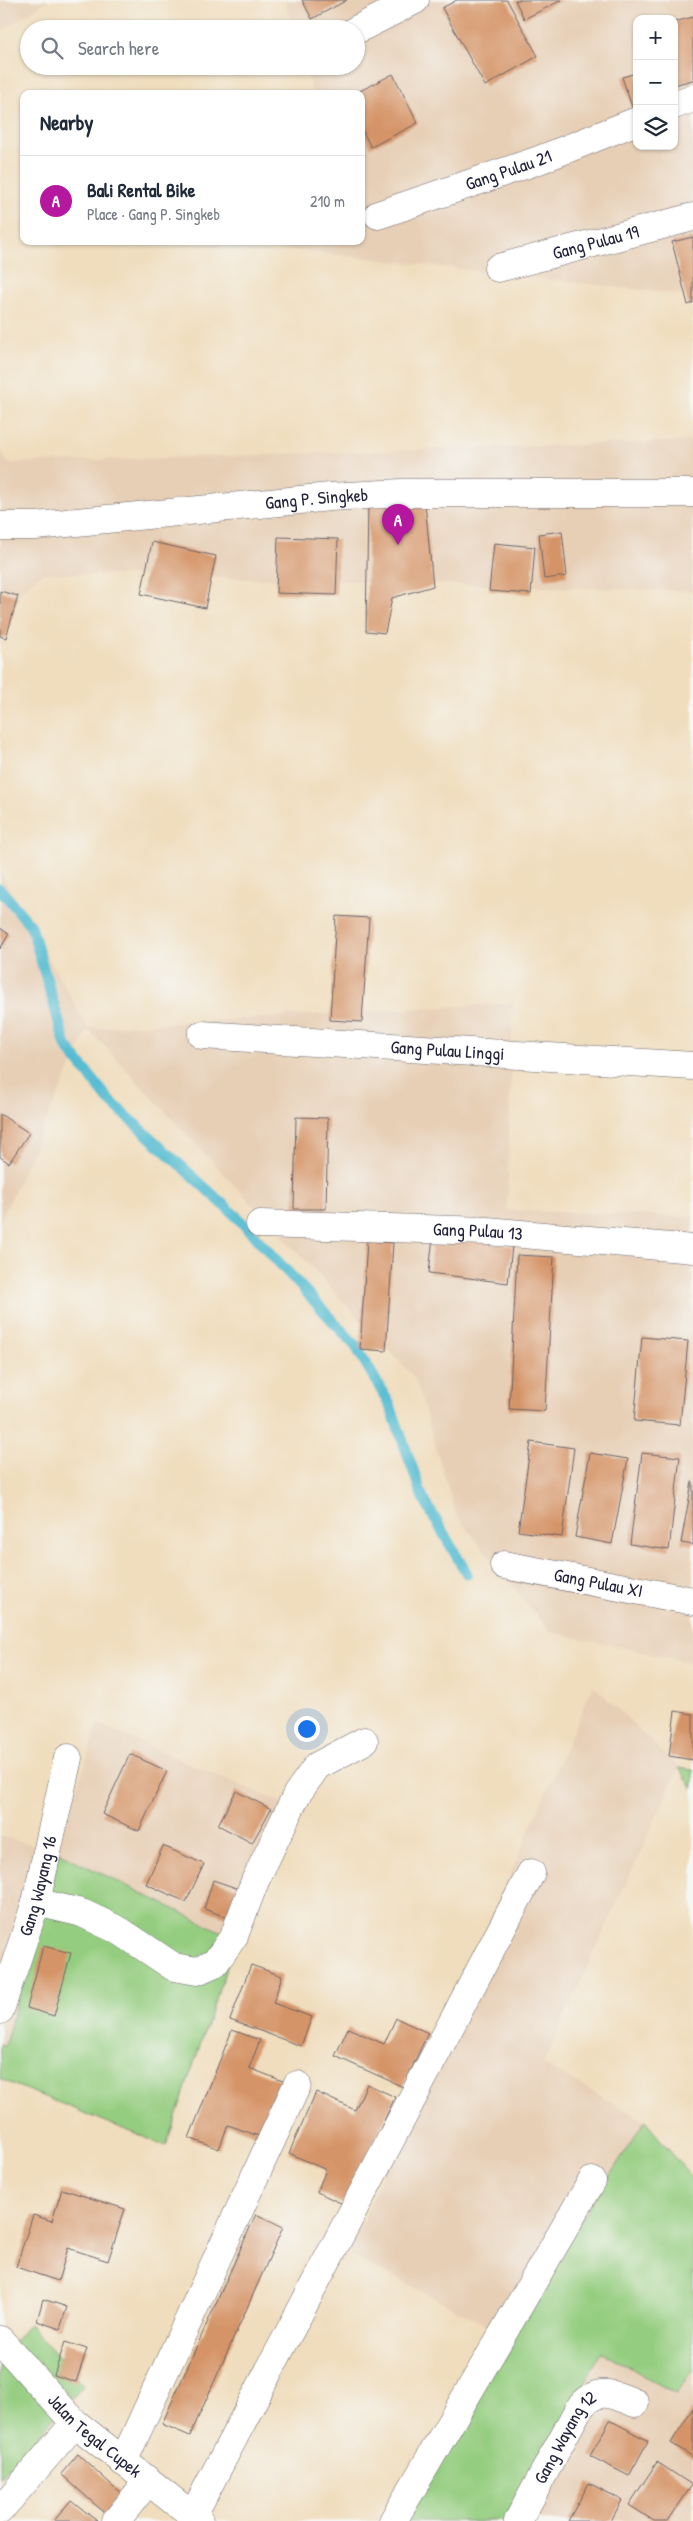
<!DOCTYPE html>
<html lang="en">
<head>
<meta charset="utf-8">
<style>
	:root { --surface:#fff; --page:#f2f2f3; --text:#1f2937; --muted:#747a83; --line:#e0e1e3; --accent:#b5179e }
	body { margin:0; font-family:"Patrick Hand",sans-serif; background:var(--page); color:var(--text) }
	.controls { position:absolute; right:15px; top:15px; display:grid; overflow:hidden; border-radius:10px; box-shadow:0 1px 4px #0004 }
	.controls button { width:45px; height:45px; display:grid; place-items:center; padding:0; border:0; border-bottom:1px solid var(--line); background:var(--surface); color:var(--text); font:25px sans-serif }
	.you { position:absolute; left:306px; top:1728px; width:18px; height:18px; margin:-12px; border:4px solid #fff; border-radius:50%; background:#1a73e8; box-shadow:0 0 0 8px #1a73e833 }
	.badge { display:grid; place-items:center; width:32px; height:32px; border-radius:50%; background:var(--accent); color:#fff; font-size:16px; font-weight:700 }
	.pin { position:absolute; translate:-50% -41px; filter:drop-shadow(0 1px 2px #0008) }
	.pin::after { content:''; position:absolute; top:26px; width:18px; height:15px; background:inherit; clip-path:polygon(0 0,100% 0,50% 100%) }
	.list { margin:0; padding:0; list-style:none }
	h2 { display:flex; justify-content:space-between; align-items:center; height:65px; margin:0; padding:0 20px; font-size:21px }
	h2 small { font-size:16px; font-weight:400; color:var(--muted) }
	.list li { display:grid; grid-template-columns:32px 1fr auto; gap:15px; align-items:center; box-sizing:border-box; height:90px; padding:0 20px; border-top:1px solid var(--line) }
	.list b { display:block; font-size:19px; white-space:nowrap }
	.list p { margin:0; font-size:16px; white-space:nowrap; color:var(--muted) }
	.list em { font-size:16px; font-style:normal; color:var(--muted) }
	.icon { flex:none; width:28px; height:28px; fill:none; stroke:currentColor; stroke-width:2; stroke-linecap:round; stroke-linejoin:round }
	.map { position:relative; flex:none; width:693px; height:2521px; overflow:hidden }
	.search { position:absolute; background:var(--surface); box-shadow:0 1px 4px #0004; left:20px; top:20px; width:345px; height:55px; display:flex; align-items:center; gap:12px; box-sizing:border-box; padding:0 18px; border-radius:28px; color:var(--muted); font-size:19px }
	.panel { position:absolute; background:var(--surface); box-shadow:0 1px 4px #0004; left:20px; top:90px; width:345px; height:155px; border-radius:10px }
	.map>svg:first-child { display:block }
</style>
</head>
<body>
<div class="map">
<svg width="693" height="2521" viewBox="0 0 693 2521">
	<rect width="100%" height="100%" fill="#f6f6f2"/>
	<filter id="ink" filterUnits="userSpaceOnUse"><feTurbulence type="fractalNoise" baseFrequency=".02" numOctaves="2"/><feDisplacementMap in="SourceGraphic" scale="10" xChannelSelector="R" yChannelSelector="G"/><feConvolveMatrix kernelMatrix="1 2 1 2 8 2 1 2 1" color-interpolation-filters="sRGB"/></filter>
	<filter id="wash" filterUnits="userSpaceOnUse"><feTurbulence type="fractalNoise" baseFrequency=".0096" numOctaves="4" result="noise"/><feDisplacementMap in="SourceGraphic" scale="20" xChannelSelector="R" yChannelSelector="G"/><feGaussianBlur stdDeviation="1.12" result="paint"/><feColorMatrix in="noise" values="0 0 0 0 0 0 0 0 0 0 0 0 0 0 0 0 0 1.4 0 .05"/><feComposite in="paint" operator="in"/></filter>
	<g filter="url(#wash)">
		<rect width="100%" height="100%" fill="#f0ddbd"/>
		<g fill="#e7cfb6" fill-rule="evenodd">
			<polygon points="0,0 48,0 0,32"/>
			<path d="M285,0h408v296l-475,-55h143v-147h-49l-7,-28h51v-37h-62zM637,19h37v127h-37z"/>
			<polygon points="693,441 693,591 42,573 0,611 0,449 8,463"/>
			<polygon points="0,872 88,1028 513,1003 507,1210 693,1217 693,1663 550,1632 456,1515 415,1378 88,1029 0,1223"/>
			<polygon points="593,1685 679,1768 543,2064 645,2121 506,2335 349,2254 446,2021"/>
			<polygon points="98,1724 284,1804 236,1939 57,1852 5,2045 0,2044 0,1836 57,1851"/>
			<polygon points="601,2351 676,2394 693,2369 693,2521 516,2521"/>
		</g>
		<g fill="#95cd80" stroke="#5c785e">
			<polygon points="679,1768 693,1770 693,1789"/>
			<polygon points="57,1852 236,1939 166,2146 0,2079 0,2044 5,2045"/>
			<polygon points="645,2121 693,2179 693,2369 676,2394 601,2351 516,2521 393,2521 506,2335"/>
			<polygon points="29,2324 84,2385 0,2478 0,2358"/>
		</g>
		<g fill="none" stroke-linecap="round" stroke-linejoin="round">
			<polyline stroke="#53bbd1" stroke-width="11" points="0,889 31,926 66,1046 109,1100 236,1216 355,1345 390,1405 423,1498 467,1574"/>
		</g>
		<g id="blocks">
			<g fill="#d59467">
				<polygon points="302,0 347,0 312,19"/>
				<polygon points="457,0 507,0 538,56 485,86 442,8"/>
				<polygon points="515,0 562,0 524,19"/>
				<polygon points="693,17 693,80 674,85 674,22"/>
				<polygon points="637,73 637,112 634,113 622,77"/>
				<polygon points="393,74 418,123 371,147 361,128 361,94 354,94"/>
				<polygon points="693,237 693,303 688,305 672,242"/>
				<polygon points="425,503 433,586 392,598 385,633 366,631 368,505"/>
				<polygon points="562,531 567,576 544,579 539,534"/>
				<polygon points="278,537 338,539 336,595 276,593"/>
				<polygon points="152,542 216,556 205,608 141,594"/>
				<polygon points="494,543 535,547 531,594 489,591"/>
				<polygon points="0,591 18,596 6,638 0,636"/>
				<polygon points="336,916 369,918 362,1022 330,1020"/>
				<polygon points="0,928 9,934 0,949"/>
				<polygon points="0,1114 29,1133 9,1163 0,1157"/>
				<polygon points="296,1117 328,1118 326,1209 294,1209"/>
				<polygon points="433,1236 512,1246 508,1283 429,1273"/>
				<polygon points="367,1241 393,1243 386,1351 360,1349"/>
				<polygon points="517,1255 554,1257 545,1411 509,1409"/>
				<polygon points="642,1337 688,1341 680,1425 634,1421"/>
				<polygon points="531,1442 574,1448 562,1537 518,1531"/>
				<polygon points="590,1453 628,1459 612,1544 575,1537"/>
				<polygon points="642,1453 680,1457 669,1550 630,1544"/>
				<polygon points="692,1482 693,1482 693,1545 681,1543"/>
				<polygon points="675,1711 693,1714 693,1760 669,1756"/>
				<polygon points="130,1754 167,1771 139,1831 102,1814"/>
				<polygon points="236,1791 271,1809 252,1843 218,1825"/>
				<polygon points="163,1846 204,1864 186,1902 146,1884"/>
				<polygon points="213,1880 242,1890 232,1919 204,1909"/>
				<polygon points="43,1946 71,1953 54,2016 27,2008"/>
				<polygon points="251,1965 282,1976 273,2003 312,2017 301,2046 230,2020"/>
				<polygon points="396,2018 428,2033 403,2087 335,2056 348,2028 384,2044"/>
				<polygon points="232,2030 260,2040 249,2068 288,2083 267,2139 228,2125 219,2149 189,2138"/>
				<polygon points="367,2084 395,2097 345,2205 317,2192 326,2170 289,2153 316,2092 355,2110"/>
				<polygon points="62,2189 125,2209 108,2261 68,2248 58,2281 16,2267 33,2215 52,2221"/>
				<polygon points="256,2214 283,2227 190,2436 162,2424"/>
				<polygon points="43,2299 67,2307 60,2329 37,2321"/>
				<polygon points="65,2342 87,2349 76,2382 54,2375"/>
				<polygon points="693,2408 693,2457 671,2443"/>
				<polygon points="610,2420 648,2441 629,2476 590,2456"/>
				<polygon points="78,2454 125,2497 108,2516 61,2474"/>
				<polygon points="657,2462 692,2485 668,2521 654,2521 629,2505"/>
				<polygon points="589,2483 622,2500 611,2521 568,2521"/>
				<polygon points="71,2500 97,2521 54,2521"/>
			</g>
		</g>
	</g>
	<g filter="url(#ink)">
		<use href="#blocks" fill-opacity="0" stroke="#6a6368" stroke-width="1"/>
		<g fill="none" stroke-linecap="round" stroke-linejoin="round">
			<defs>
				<g id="street">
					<polyline points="356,30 415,0"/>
					<polyline points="674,105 693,98"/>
					<path id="s1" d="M378,215l161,-55 98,-39"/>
					<path id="s2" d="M498,268l195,-51"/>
					<path id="s3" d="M0,526h36l294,-29 71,-4h292"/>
					<path id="s4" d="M202,1035l491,31"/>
					<path id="s5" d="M260,1224l227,7 206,18"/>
					<path id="s6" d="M504,1565l189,36"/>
					<polyline points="36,1902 82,1913 120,1931 174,1967 197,1971 215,1963 234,1936 255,1881 297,1794 317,1766 364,1741"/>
					<path id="s7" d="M0,2010l36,-108 32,-144"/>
					<path id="s8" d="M0,2340l75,83 124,98"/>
					<polyline points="123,2462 297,2085"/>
					<polyline points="0,2510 75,2423"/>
					<polyline points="193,2515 531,1873"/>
					<polyline points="116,2521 147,2482"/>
					<polyline points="393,2521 592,2181"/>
					<path id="s9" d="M518,2521l60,-111c18,-24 33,-17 57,-7"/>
				</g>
			</defs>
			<use href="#street" stroke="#6a6368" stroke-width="29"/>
			<use href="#street" stroke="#fff" stroke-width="28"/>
		</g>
	</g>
	<g text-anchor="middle" stroke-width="4.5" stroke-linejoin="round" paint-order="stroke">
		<g font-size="18" fill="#22223b" stroke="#f6f6f2">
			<text dy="6" stroke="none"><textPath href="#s1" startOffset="138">Gang Pulau 21</textPath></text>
			<text dy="6" stroke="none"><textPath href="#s2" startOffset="101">Gang Pulau 19</textPath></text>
			<text dy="6" stroke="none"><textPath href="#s3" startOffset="318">Gang P. Singkeb</textPath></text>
			<text dy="6" stroke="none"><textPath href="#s4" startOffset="246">Gang Pulau Linggi</textPath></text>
			<text dy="6" stroke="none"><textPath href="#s5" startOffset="218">Gang Pulau 13</textPath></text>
			<text dy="6" stroke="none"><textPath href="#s6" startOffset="96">Gang Pulau XI</textPath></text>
			<text dy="6" stroke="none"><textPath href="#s7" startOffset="130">Gang Wayang 16</textPath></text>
			<text dy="6" stroke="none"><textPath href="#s8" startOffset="135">Jalan Tegal Cupek</textPath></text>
			<text dy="6" stroke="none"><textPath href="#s9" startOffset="96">Gang Wayang 12</textPath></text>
		</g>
	</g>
</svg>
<div class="controls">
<button>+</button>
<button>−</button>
<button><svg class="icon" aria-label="layers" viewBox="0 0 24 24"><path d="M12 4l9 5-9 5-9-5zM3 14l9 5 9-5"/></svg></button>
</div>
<div class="you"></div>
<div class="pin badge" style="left:398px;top:545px">A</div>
<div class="search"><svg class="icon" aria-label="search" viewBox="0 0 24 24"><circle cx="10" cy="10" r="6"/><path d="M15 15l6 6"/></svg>Search here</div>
<section class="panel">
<h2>Nearby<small></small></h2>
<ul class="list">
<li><span class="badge">A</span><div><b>Bali Rental Bike</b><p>Place · Gang P. Singkeb</p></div><em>210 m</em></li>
</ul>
</section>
</div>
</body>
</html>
